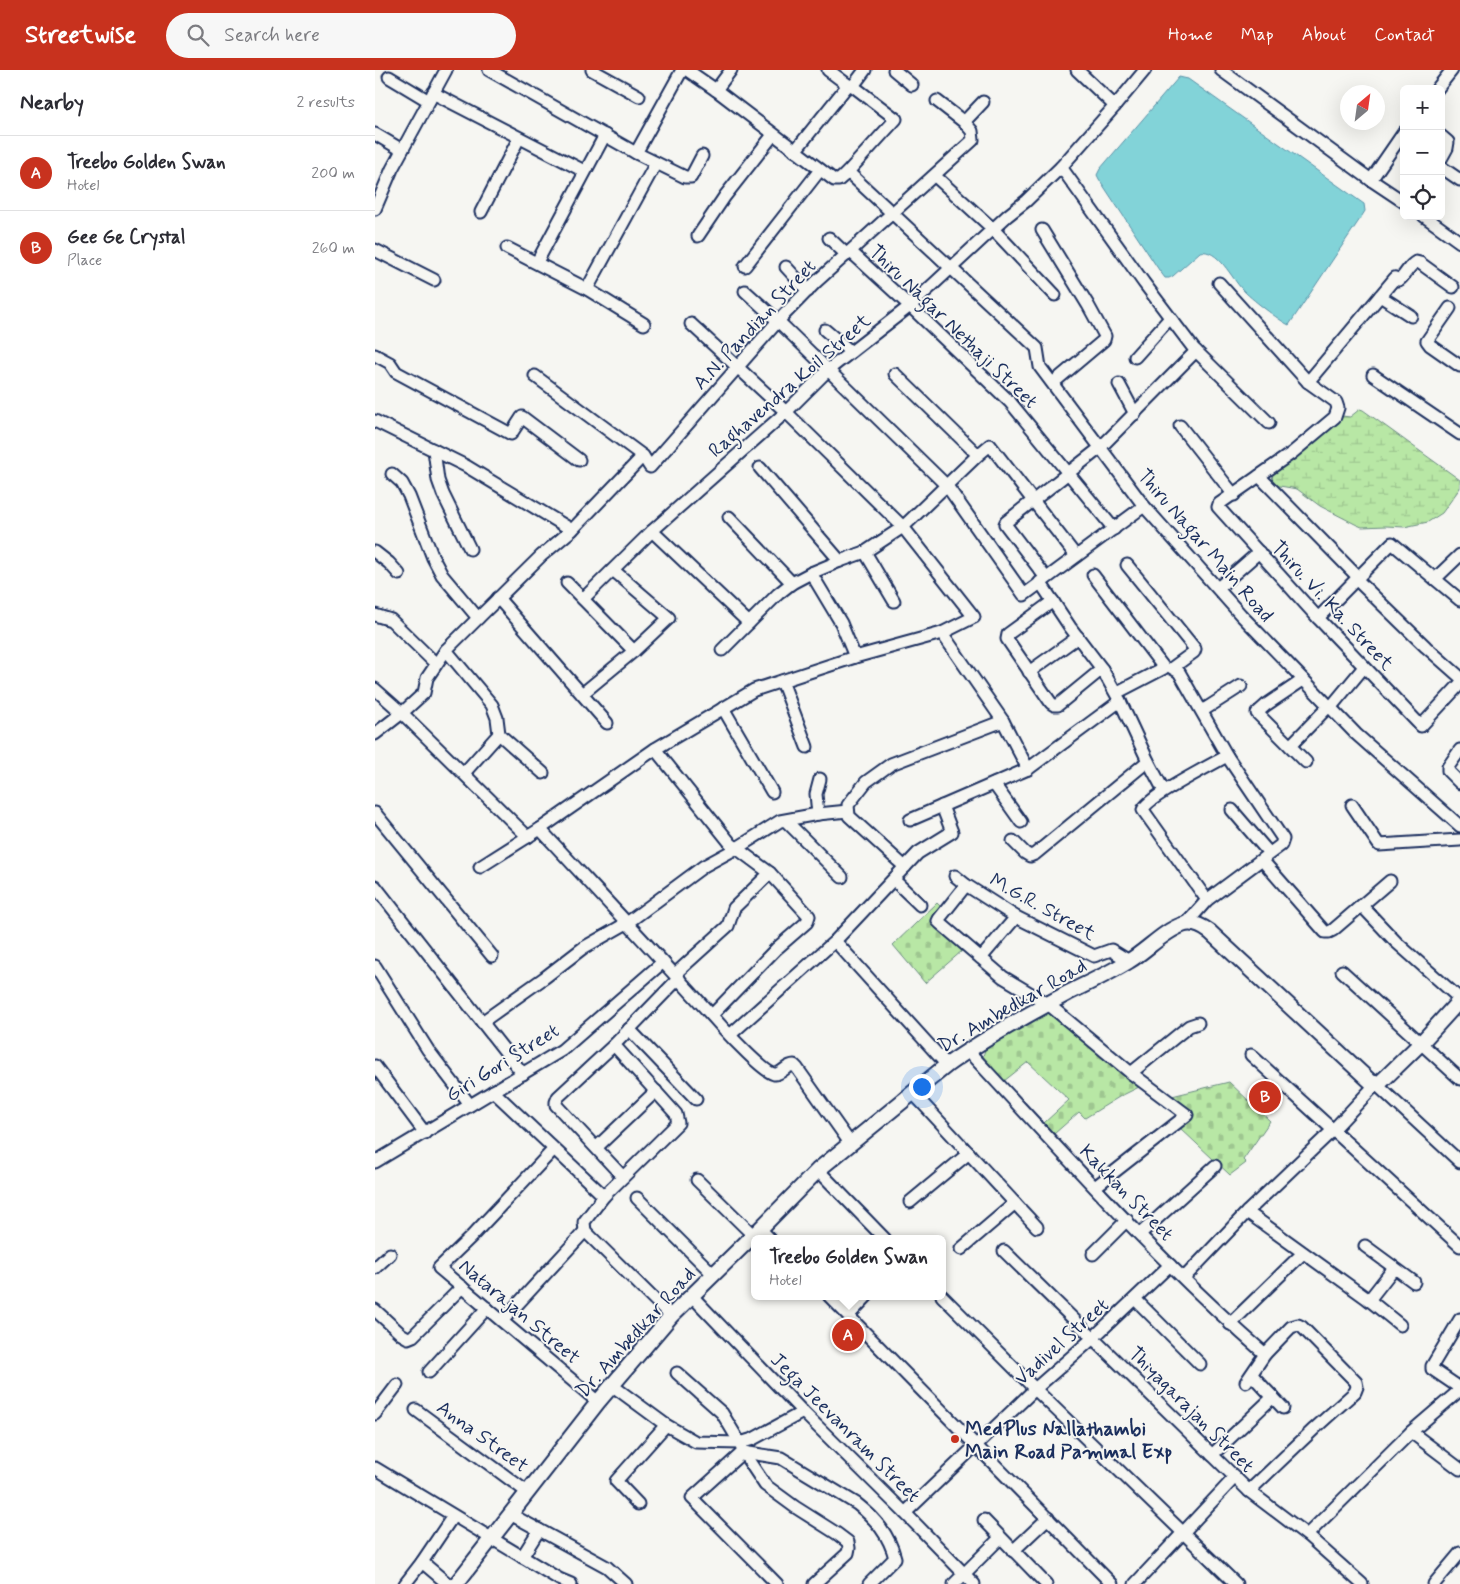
<!DOCTYPE html>
<html lang="en">
<head>
<meta charset="utf-8">
<style>
	:root { --surface:#fff; --page:#f7f7f7; --text:#2b2b33; --muted:#7c7c81; --line:#e1e1e2; --accent:#c8321e }
	body { margin:0; font-family:Mynerve,sans-serif; background:var(--page); color:var(--text) }
	.controls { position:absolute; right:15px; top:15px; display:grid; overflow:hidden; border-radius:8px; box-shadow:0 5px 20px #0002 }
	.controls button { width:45px; height:45px; display:grid; place-items:center; padding:0; border:0; border-bottom:1px solid var(--line); background:var(--surface); color:var(--text); font:25px sans-serif }
	.compass { position:absolute; left:965px; top:15px; width:45px; height:45px; border-radius:50%; background:var(--surface); box-shadow:0 5px 20px #0002; rotate:29deg }
	.you { position:absolute; left:546px; top:1016px; width:18px; height:18px; margin:-12px; border:4px solid #fff; border-radius:50%; background:#1a73e8; box-shadow:0 0 0 8px #1a73e833 }
	.badge { display:grid; place-items:center; width:32px; height:32px; border-radius:50%; background:var(--accent); color:#fff; font-size:16px; font-weight:700 }
	.pin { position:absolute; translate:-50% -50%; border:2px solid #fff; box-shadow:0 1px 5px #0006 }
	.popup { position:absolute; left:376px; top:1165px; width:195px; height:65px; box-sizing:border-box; display:grid; place-content:center; border-radius:8px; background:var(--surface); filter:drop-shadow(0 1px 4px #0005); font-size:16px; white-space:nowrap; color:var(--muted) }
	.popup b { font-size:19px; color:var(--text) }
	.popup::after { content:''; position:absolute; left:50%; top:100%; margin-left:-10px; border:10px solid transparent; border-top-color:var(--surface) }
	.list { margin:0; padding:0; list-style:none }
	h2 { display:flex; justify-content:space-between; align-items:center; height:65px; margin:0; padding:0 20px; font-size:21px }
	h2 small { font-size:16px; font-weight:400; color:var(--muted) }
	.list li { display:grid; grid-template-columns:32px 1fr auto; gap:15px; align-items:center; box-sizing:border-box; height:75px; padding:0 20px; border-top:1px solid var(--line) }
	.list b { display:block; font-size:19px; white-space:nowrap }
	.list p { margin:0; font-size:16px; white-space:nowrap; color:var(--muted) }
	.list em { font-size:16px; font-style:normal; color:var(--muted) }
	.icon { flex:none; width:28px; height:28px; fill:none; stroke:currentColor; stroke-width:2; stroke-linecap:round; stroke-linejoin:round }
	.map { position:relative; flex:none; width:1085px; height:1514px; overflow:hidden }
	header { display:flex; align-items:center; gap:30px; box-sizing:border-box; height:70px; padding:0 25px; background:var(--accent); color:#fff }
	header strong { font-size:24px }
	nav { display:flex; gap:28px; margin-inline-start:auto; font-size:18px }
	.search { width:350px; height:45px; background:var(--page); display:flex; align-items:center; gap:12px; box-sizing:border-box; padding:0 18px; border-radius:28px; color:var(--muted); font-size:19px }
	main { display:flex }
	aside { flex:1; background:var(--surface) }
	.map>svg:first-child { display:block }
</style>
</head>
<body>
<header>
<strong>Streetwise</strong>
<div class="search"><svg class="icon" aria-label="search" viewBox="0 0 24 24"><circle cx="10" cy="10" r="6"/><path d="M15 15l6 6"/></svg>Search here</div>
<nav><a>Home</a><a>Map</a><a>About</a><a>Contact</a></nav>
</header>
<main>
<aside>
<h2>Nearby<small>2 results</small></h2>
<ul class="list">
<li><span class="badge">A</span><div><b>Treebo Golden Swan</b><p>Hotel</p></div><em>200 m</em></li>
<li><span class="badge">B</span><div><b>Gee Ge Crystal</b><p>Place</p></div><em>260 m</em></li>
</ul>
</aside>
<div class="map">
<svg width="1085" height="1514" viewBox="0 0 1085 1514">
	<defs>
		<pattern id="wetland-marsh" width="20" height="14" patternUnits="userSpaceOnUse" patternTransform="scale(1.25)"><rect width="20" height="14" fill="#b8e7a5"/><path d="M1 5h8M5 5V1M11 12h8M15 12V8" fill="none" stroke="#9ec690"/></pattern>
		<pattern id="cemetery-stones" width="16" height="16" patternUnits="userSpaceOnUse" patternTransform="scale(1.25)"><rect width="16" height="16" fill="#b8e7a5"/><path d="M2 7V4a2 2 0 0 1 4 0v3zM10 15v-3a2 2 0 0 1 4 0v3z" fill="#9ec690"/></pattern>
	</defs>
	<rect width="100%" height="100%" fill="#f6f6f2"/>
	<filter id="ink" filterUnits="userSpaceOnUse"><feTurbulence type="fractalNoise" baseFrequency=".02" numOctaves="2"/><feDisplacementMap in="SourceGraphic" scale="10" xChannelSelector="R" yChannelSelector="G"/><feConvolveMatrix kernelMatrix="1 2 1 2 8 2 1 2 1" color-interpolation-filters="sRGB"/></filter>
	<g filter="url(#ink)">
		<polygon fill="url(#wetland-marsh)" stroke="#6a8b82" points="985,339 988,340 1085,410 1085,418 1067,443 1053,452 1029,457 1011,456 987,457 982,455 945,436 922,419 899,415 897,412 898,402 961,350 967,346 975,347"/>
		<g fill="url(#cemetery-stones)" stroke="#6a8b82">
			<polygon points="562,833 568,839 560,850 587,881 550,913 518,875"/>
			<polygon points="672,943 678,945 768,1015 744,1027 710,1048 704,1042 679,1064 669,1053 694,1030 653,992 629,1011 608,986 610,980 663,946"/>
			<polygon points="854,1012 895,1051 868,1090 871,1093 855,1105 805,1058 817,1046 797,1026"/>
		</g>
		<path fill="#82d3d8" stroke="#5991a7" d="M804,7l9,2 176,125 1,7 -5,8 -71,106c-9,-4 -39,-27 -47,-36 -10,-10 -24,-41 -42,-37l-27,24 -4,2h-4l-6,-8 -60,-91 -2,-4 3,-6z"/>
		<g fill="none" stroke-linecap="round" stroke-linejoin="round">
			<defs>
				<g id="minor">
					<polyline points="114,0 261,83 310,107 316,107 327,86"/>
					<polyline points="217,0 264,26"/>
					<polyline points="312,0 341,20 459,110 464,110 473,102 662,278 665,297 769,436 866,545 981,664 1085,756"/>
					<polyline points="453,0 473,15 478,16 521,49 470,105"/>
					<polyline points="519,0 537,15"/>
					<polyline points="702,0 740,36 770,0"/>
					<polyline points="846,0 996,110"/>
					<polyline points="14,7 54,31"/>
					<polyline points="478,16 490,0"/>
					<polyline points="1062,19 1077,0"/>
					<polyline points="341,20 356,0"/>
					<polyline points="58,23 209,101"/>
					<polyline points="589,52 608,32"/>
					<polyline points="1029,62 996,110 1029,132"/>
					<polyline points="0,64 27,80"/>
					<polyline points="1066,66 1073,72 1072,78 1066,89"/>
					<polyline points="420,81 473,15"/>
					<polyline points="261,83 307,0"/>
					<polyline points="686,97 769,213 819,279 894,353"/>
					<polyline points="1066,97 1085,110"/>
					<polyline points="560,106 618,159 680,225"/>
					<polyline points="0,139 17,99 71,0"/>
					<polyline points="106,142 144,68"/>
					<polyline points="1049,146 1085,172"/>
					<polyline points="667,160 713,235 730,266 729,270 678,313"/>
					<polyline points="323,166 350,126 398,65"/>
					<polyline points="454,168 472,185"/>
					<polyline points="132,178 212,219 269,254"/>
					<polyline points="0,180 59,210"/>
					<polyline points="476,182 535,236 635,332 739,459"/>
					<polyline points="162,192 230,65"/>
					<polyline points="370,196 445,100"/>
					<polyline points="411,197 433,221"/>
					<polyline points="844,213 933,312 961,332 963,338 960,347 917,383 884,406"/>
					<polyline points="212,219 281,93"/>
					<polyline points="370,221 403,251 572,416 649,525 769,436"/>
					<polyline points="1005,226 1036,246"/>
					<polyline points="1075,238 1052,271 1055,275 1085,296"/>
					<polyline points="316,254 411,342 528,457 599,547 567,563 628,651 653,699"/>
					<polyline points="450,260 476,282"/>
					<polyline points="0,285 15,293 21,302 136,364 147,347 204,390"/>
					<polyline points="760,287 795,248"/>
					<polyline points="520,304 603,385"/>
					<polyline points="998,305 1085,364"/>
					<polyline points="160,306 268,386 275,397 403,251 441,212 598,70 597,61 589,52 562,31"/>
					<path d="M933,312l87,-104 4,2c7,-5 9,-14 17,-18l4,1 33,24"/>
					<polyline points="744,314 760,344"/>
					<polyline points="0,351 91,396 197,460"/>
					<polyline points="805,356 859,425"/>
					<polyline points="59,380 63,410 68,424 95,479"/>
					<polyline points="385,398 465,491"/>
					<polyline points="17,404 27,413 34,426 58,488 67,505 103,548"/>
					<polyline points="354,447 417,513"/>
					<polyline points="277,461 374,553"/>
					<polyline points="0,482 14,493 24,504"/>
					<polyline points="490,482 519,531"/>
					<polyline points="752,495 820,579 819,582 797,598 804,602 852,686 908,769 906,775 832,830 811,854"/>
					<polyline points="436,503 466,553 480,587"/>
					<polyline points="718,505 789,598 741,623"/>
					<polyline points="983,507 884,406 844,434 843,437 943,548 1046,656 1085,614"/>
					<polyline points="671,508 630,454 631,452 725,378 821,281"/>
					<polyline points="981,509 1051,577 1085,607"/>
					<polyline points="1060,509 1085,485"/>
					<polyline points="665,512 695,557 727,599 745,631 773,691 789,721"/>
					<polyline points="192,513 259,581"/>
					<polyline points="843,518 884,482"/>
					<polyline points="123,528 232,653"/>
					<polyline points="208,529 277,461 411,342 453,300 535,236 632,146 651,131 686,97 740,36"/>
					<polyline points="678,531 633,564 632,569 676,633 679,635 683,635 727,599"/>
					<polyline points="0,545 16,550 61,594"/>
					<polyline points="943,548 1017,473 1085,530"/>
					<polyline points="71,580 117,635 122,648 124,664 168,703"/>
					<polyline points="347,580 403,524 417,513 436,503 465,491 490,482 528,457 603,385 615,375 701,486"/>
					<polyline points="654,602 703,567"/>
					<polyline points="928,610 891,635 882,643 931,692"/>
					<polyline points="407,611 432,677"/>
					<polyline points="0,619 27,643 153,767"/>
					<polyline points="207,624 259,581 294,548 238,500"/>
					<polyline points="348,638 397,722"/>
					<polyline points="955,638 989,597"/>
					<polyline points="827,641 866,616"/>
					<polyline points="0,664 27,643 49,623 52,608 71,580 166,486 197,460 268,386"/>
					<polyline points="915,676 954,636"/>
					<polyline points="280,679 356,774 395,803 434,846 432,852 401,879 337,945"/>
					<polyline points="1085,680 1073,697 1073,701 1085,713"/>
					<polyline points="89,703 124,664"/>
					<polyline points="619,714 646,752"/>
					<polyline points="977,735 1004,775 1085,770"/>
					<polyline points="857,740 894,783"/>
					<polyline points="0,743 117,886"/>
					<polyline points="443,744 441,724 445,709"/>
					<polyline points="535,750 653,699 745,631"/>
					<polyline points="411,751 467,807"/>
					<path d="M165,759c61,66 123,132 183,199 8,9 41,44 51,46 7,1 12,-9 20,-9l3,3 53,75"/>
					<polyline points="638,771 650,783 655,786 660,784 773,691"/>
					<polyline points="887,790 950,862 954,862 958,860 1015,811"/>
					<polyline points="105,797 165,759 280,679 379,620 480,587 567,563"/>
					<polyline points="530,797 474,746 473,735 491,712 516,694 628,651"/>
					<polyline points="580,806 591,815 641,847 719,886 736,880 754,891"/>
					<polyline points="519,810 545,835"/>
					<polyline points="591,815 564,849 563,851 565,853 628,907 673,934 756,1003 812,1045 720,1117"/>
					<polyline points="0,816 148,1004"/>
					<path d="M832,830l-64,-90c3,-12 70,-46 84,-54"/>
					<polyline points="987,836 1021,872 1085,929"/>
					<polyline points="460,871 572,995"/>
					<polyline points="606,888 641,847"/>
					<polyline points="0,896 53,980 95,1035"/>
					<polyline points="967,901 1085,1009"/>
					<polyline points="300,904 353,856 359,838 395,803"/>
					<polyline points="107,952 169,908 208,878 252,853 329,796 362,778 405,751 443,744 473,741"/>
					<polyline points="254,959 321,1029"/>
					<polyline points="355,965 460,871 543,783 577,762 567,736"/>
					<path d="M593,981c96,103 190,210 297,303"/>
					<polyline points="876,985 1085,1176"/>
					<polyline points="0,996 50,1063"/>
					<polyline points="756,1003 814,956 823,953"/>
					<polyline points="118,1021 229,1126"/>
					<polyline points="538,1023 662,1157"/>
					<polyline points="222,1077 281,1021"/>
					<polyline points="179,1079 96,1167 64,1198 223,1332"/>
					<polyline points="0,1092 187,980 288,892"/>
					<polyline points="443,1100 510,1169"/>
					<polyline points="248,1107 181,1035 181,1032 183,1027 239,975 304,908"/>
					<polyline points="322,1110 378,1165"/>
					<polyline points="262,1128 338,1204"/>
					<polyline points="535,1132 594,1083"/>
					<polyline points="872,1142 994,1230 1025,1255"/>
					<polyline points="385,1159 395,1169"/>
					<polyline points="210,1161 209,1152 229,1126 303,1053 301,1044 239,975"/>
					<polyline points="210,1161 296,1246"/>
					<polyline points="765,1164 840,1096"/>
					<polyline points="990,1176 1039,1212"/>
					<polyline points="586,1179 640,1133"/>
					<polyline points="629,1181 874,1421 932,1465 987,1514"/>
					<polyline points="718,1184 752,1150"/>
					<polyline points="0,1198 15,1184"/>
					<polyline points="809,1208 872,1142 958,1060 1001,1014 1085,1092"/>
					<polyline points="316,1225 428,1342 530,1443 599,1514"/>
					<polyline points="454,1226 737,1514"/>
					<polyline points="567,1226 660,1319 861,1514"/>
					<polyline points="760,1229 825,1294"/>
					<polyline points="994,1230 1019,1198"/>
					<polyline points="0,1240 26,1264 33,1268 38,1266 87,1217"/>
					<polyline points="474,1245 492,1226"/>
					<polyline points="1085,1249 1057,1296 1057,1299 1085,1318"/>
					<polyline points="127,1251 210,1161"/>
					<polyline points="855,1254 928,1183"/>
					<polyline points="54,1302 112,1238"/>
					<polyline points="302,1303 347,1343 365,1373 368,1382 390,1415 420,1437 461,1463 473,1472 474,1478 473,1483 439,1514"/>
					<polyline points="877,1305 908,1338"/>
					<polyline points="871,1312 890,1284 916,1257 923,1255 927,1257 981,1312 982,1317 980,1322 939,1359 874,1421"/>
					<polyline points="238,1316 291,1355 321,1372 365,1373 378,1369 428,1342"/>
					<polyline points="41,1340 152,1422"/>
					<polyline points="0,1344 22,1315"/>
					<polyline points="1036,1362 1085,1399"/>
					<path d="M368,1382l38,6 76,46c19,15 32,31 38,54l-26,26"/>
					<polyline points="368,1382 317,1428 402,1514"/>
					<polyline points="837,1385 898,1327"/>
					<polyline points="0,1398 184,1509 196,1514"/>
					<polyline points="263,1434 241,1411 291,1355"/>
					<polyline points="530,1443 660,1319 718,1268 795,1195"/>
					<polyline points="135,1444 232,1497 251,1514"/>
					<polyline points="609,1450 671,1514"/>
					<polyline points="932,1465 1036,1362 1085,1320"/>
					<polyline points="638,1481 673,1448"/>
					<polyline points="147,1487 164,1460"/>
					<polyline points="47,1492 73,1514"/>
					<polyline points="30,1514 47,1492 78,1446"/>
					<polyline points="579,1514 625,1468"/>
					<polyline points="760,1514 860,1407"/>
					<polyline points="1059,1514 1085,1483"/>
				</g>
				<path id="tertiary" d="M81,1514l142,-182 73,-86 89,-87 58,-59 129,-105c38,-27 80,-50 121,-72 20,-10 42,-20 61,-32 17,-10 35,-30 53,-36 10,-4 20,1 28,7l161,150c6,2 8,2 13,-3l37,-36 39,-43"/>
			</defs>
			<use href="#minor" stroke="#1b2f5e" stroke-width="15"/>
			<use href="#tertiary" stroke="#1b2f5e" stroke-width="18"/>
			<use href="#minor" stroke="#f6f6f2" stroke-width="11"/>
			<use href="#tertiary" stroke="#f6f6f2" stroke-width="14"/>
		</g>
	</g>
	<circle fill="#c8321e" stroke="#f6f6f2" stroke-width="2" cx="580" cy="1369" r="5"/>
	<g text-anchor="middle" stroke-width="4" stroke-linejoin="round" paint-order="stroke">
		<g font-size="20" fill="#1b2f5e" stroke="#f6f6f2">
			<text transform="translate(379 254) rotate(-47)" y="7">A.N. Pandian Street</text>
			<text transform="translate(579 256) rotate(44)" y="7">Thiru Nagar Nethaji Street</text>
			<text transform="translate(414 315) rotate(-41)" y="7">Raghavendra Koil Street</text>
			<text transform="translate(831 475) rotate(49)" y="7">Thiru Nagar Main Road</text>
			<text transform="translate(958 535) rotate(47)" y="7">Thiru. Vi. Ka. Street</text>
			<text transform="translate(668 836) rotate(29)" y="7">M.G.R. Street</text>
			<text transform="translate(637 935) rotate(-30)" y="7">Dr. Ambedkar Road</text>
			<text transform="translate(127 992) rotate(-32)" y="7">Giri Gori Street</text>
			<text transform="translate(752 1122) rotate(46)" y="7">Kakkan Street</text>
			<text transform="translate(145 1241) rotate(40)" y="7">Natarajan Street</text>
			<text transform="translate(260 1262) rotate(-48)" y="7">Dr. Ambedkar Road</text>
			<text transform="translate(686 1271) rotate(-42)" y="7">Vadivel Street</text>
			<text transform="translate(817 1339) rotate(45)" y="7">Thiyagarajan Street</text>
			<text transform="translate(471 1357) rotate(45)" y="7">Jega Jeevanram Street</text>
			<text transform="translate(108 1366) rotate(36)" y="7">Anna Street</text>
		</g>
		<g font-size="20" font-weight="bold" fill="#1b2f5e" stroke="#f6f6f2" text-anchor="start">
			<text x="590" y="1365">MedPlus Nallathambi<tspan x="590" dy="23">Main Road Pammal Exp</tspan></text>
		</g>
	</g>
</svg>
<div class="controls">
<button>+</button>
<button>−</button>
<button><svg class="icon" aria-label="locate" viewBox="0 0 24 24"><circle cx="12" cy="12" r="6"/><path d="M12 2v4M12 18v4M2 12h4M18 12h4"/></svg></button>
</div>
<svg class="compass" viewBox="-18 -18 36 36"><path d="M0-13l5 13h-10z" fill="#e53935"/><path d="M0 13l5-13h-10z" fill="#7c7c81"/></svg>
<div class="you"></div>
<div class="pin badge" style="left:473px;top:1265px">A</div>
<div class="popup"><b>Treebo Golden Swan</b>Hotel</div>
<div class="pin badge" style="left:890px;top:1027px">B</div>
</div>
</main>
</body>
</html>
